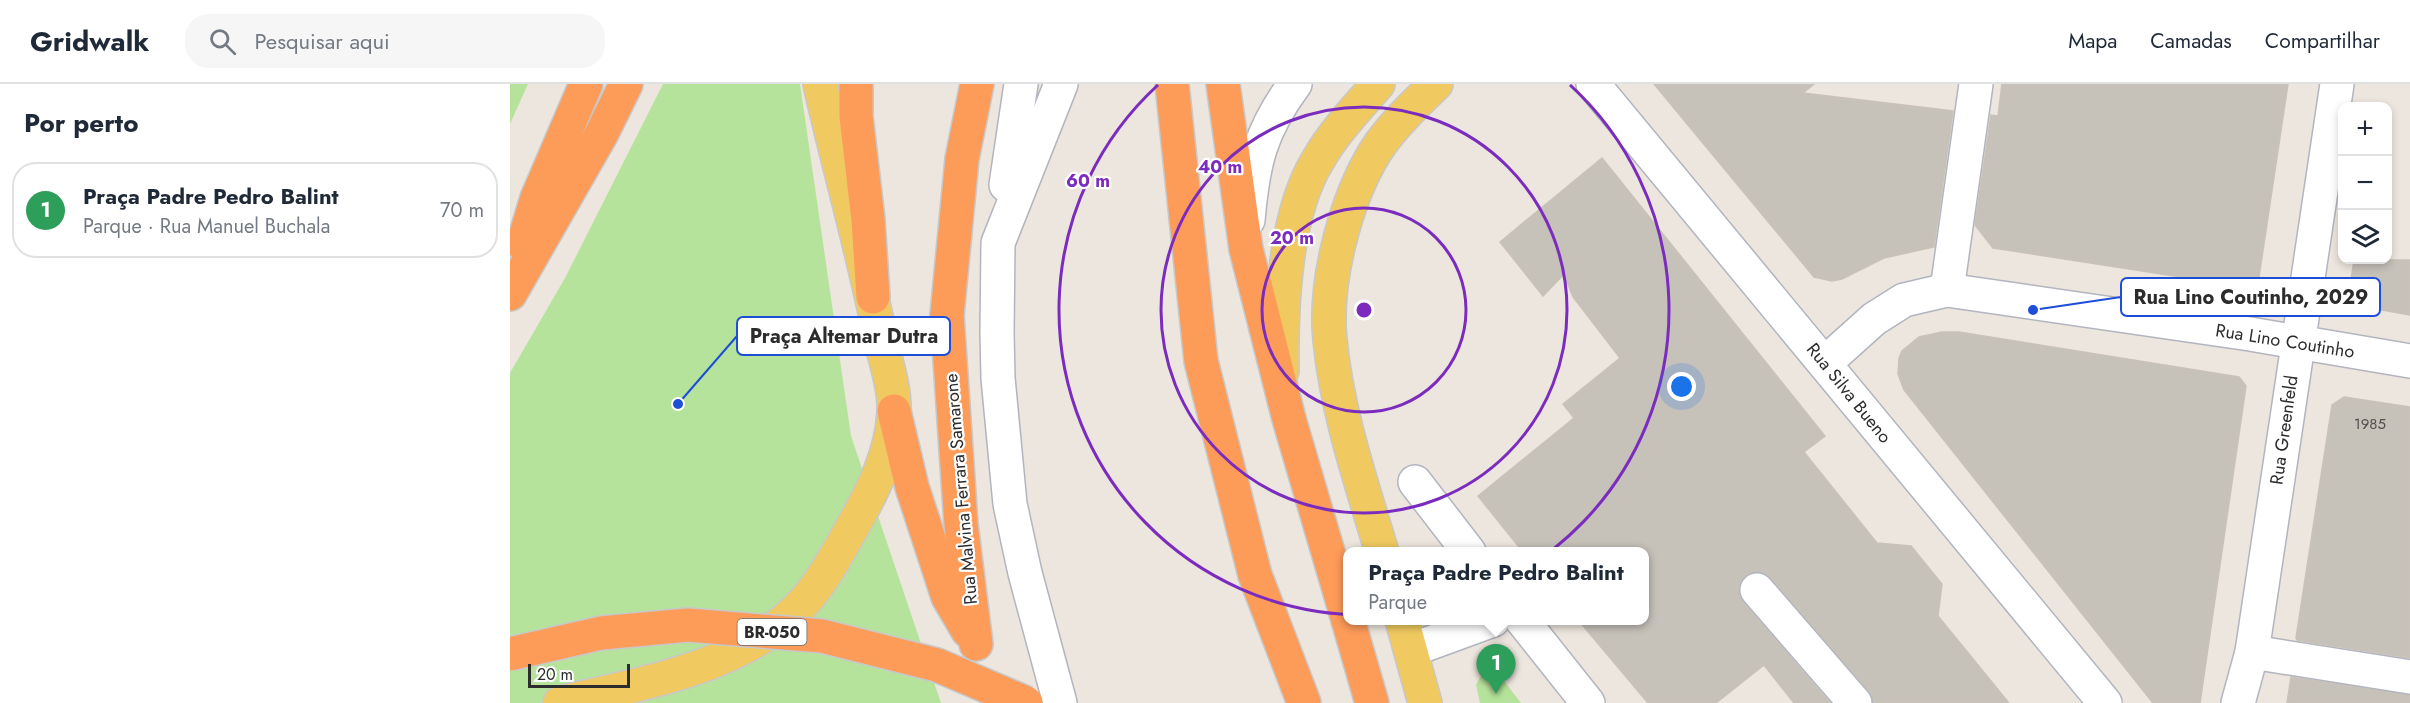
<!DOCTYPE html>
<html lang="pt">
<head>
<meta charset="utf-8">
<style>
	:root { --surface:#fff; --page:#f6f6f7; --text:#1f2937; --muted:#747a83; --line:#e0e1e3; --accent:#4068f9 }
	body { margin:0; font-family:Jost,sans-serif; background:var(--page); color:var(--text) }
	.controls { position:absolute; right:18px; top:18px; display:grid; overflow:hidden; border-radius:12px; box-shadow:0 3px 9px #0003 }
	.controls button { width:54px; height:54px; display:grid; place-items:center; padding:0; border:0; border-bottom:2px solid var(--line); background:var(--surface); color:var(--text); font:30px sans-serif }
	.scale { position:absolute; left:18px; bottom:15px; width:102px; box-sizing:border-box; padding-left:6px; border:3px solid #2c2c2c; border-top:0; font-size:16px; line-height:21px; white-space:nowrap; color:#2c2c2c; -webkit-text-stroke:4px #fff; paint-order:stroke }
	.you { position:absolute; left:1172px; top:303px; width:21px; height:21px; margin:-15px; border:4px solid #fff; border-radius:50%; background:#1a73e8; box-shadow:0 0 0 9px #1a73e833 }
	.badge { display:grid; place-items:center; width:39px; height:39px; border-radius:50%; background:var(--accent); color:#fff; font-size:20px; font-weight:700 }
	.pin { position:absolute; translate:-50% -50px; filter:drop-shadow(0 2px 3px #0008) }
	.pin::after { content:''; position:absolute; top:32px; width:21px; height:18px; background:inherit; clip-path:polygon(0 0,100% 0,50% 100%) }
	.popup { position:absolute; left:833px; top:463px; width:306px; height:78px; box-sizing:border-box; display:grid; place-content:center; border-radius:12px; background:var(--surface); filter:drop-shadow(0 2px 4px #0005); font-size:20px; white-space:nowrap; color:var(--muted) }
	.popup b { font-size:22px; color:var(--text) }
	.popup::after { content:''; position:absolute; left:50%; top:100%; margin-left:-12px; border:12px solid transparent; border-top-color:var(--surface) }
	.list { margin:0; padding:0; list-style:none }
	h2 { display:flex; justify-content:space-between; align-items:center; height:78px; margin:0; padding:0 24px; font-size:26px }
	h2 small { font-size:20px; font-weight:400; color:var(--muted) }
	.list li { display:grid; grid-template-columns:39px 1fr auto; gap:18px; align-items:center; box-sizing:border-box; height:96px; margin:0 12px 12px; padding:0 12px; border:2px solid var(--line); border-radius:24px }
	.list b { display:block; font-size:22px; white-space:nowrap }
	.list p { margin:0; font-size:20px; white-space:nowrap; color:var(--muted) }
	.list em { font-size:20px; font-style:normal; color:var(--muted) }
	.icon { flex:none; width:33px; height:33px; fill:none; stroke:currentColor; stroke-width:2; stroke-linecap:round; stroke-linejoin:round }
	.map { position:relative; flex:none; width:1900px; height:619px; overflow:hidden }
	header { display:flex; align-items:center; gap:36px; box-sizing:border-box; height:84px; padding:0 30px; background:var(--surface); border-bottom:2px solid var(--line) }
	header strong { font-size:28px }
	nav { display:flex; gap:33px; margin-inline-start:auto; font-size:21px }
	.search { width:420px; height:54px; background:var(--page); display:flex; align-items:center; gap:15px; box-sizing:border-box; padding:0 21px; border-radius:24px; color:var(--muted); font-size:22px }
	main { display:flex }
	aside { flex:1; background:var(--surface) }
	.map>svg:first-child { display:block }
</style>
</head>
<body>
<header>
<strong>Gridwalk</strong>
<div class="search"><svg class="icon" aria-label="search" viewBox="0 0 24 24"><circle cx="10" cy="10" r="6"/><path d="M15 15l6 6"/></svg>Pesquisar aqui</div>
<nav><a>Mapa</a><a>Camadas</a><a>Compartilhar</a></nav>
</header>
<main>
<aside>
<h2>Por perto<small></small></h2>
<ul class="list">
<li><span class="badge" style="background:#2e9e5b">1</span><div><b>Praça Padre Pedro Balint</b><p>Parque · Rua Manuel Buchala</p></div><em>70 m</em></li>
</ul>
</aside>
<div class="map">
<svg width="1900" height="619" viewBox="0 0 1900 619">
	<rect width="100%" height="100%" fill="#ede6de"/>
	<g fill="#b6e39b">
		<polygon points="0,0 18,0 0,40"/>
		<polygon points="153,0 290,0 341,352 431,619 0,619 0,289 55,194"/>
		<polygon points="972,590 991,593 1011,619 970,619 966,601"/>
	</g>
	<g fill="#c6c1b9" stroke="#c9c2b8" stroke-width="1.5">
		<polygon points="1144,0 1304,0 1293,9 1443,27 1424,163 1374,174 1332,195 1322,197 1304,193"/>
		<polygon points="1492,0 1778,0 1749,193 1735,203 1483,164 1465,141 1481,31 1488,32"/>
		<polygon points="1092,74 1315,352 1294,368 1367,459 1401,462 1432,500 1428,532 1499,619 1363,619 1359,607 1261,494 1254,489 1244,488 1235,492 1230,499 1229,509 1233,518 1320,619 1284,619 1254,581 1206,619 1138,619 1069,537 1134,537 1134,468 1013,468 968,412 1064,334 1053,320 1110,274 1063,213 1054,190 1033,212 990,158"/>
		<polygon points="1844,176 1900,176 1900,231 1850,222 1839,209"/>
		<polygon points="1432,248 1449,248 1729,293 1736,302 1690,619 1643,619 1394,306 1388,290 1389,274 1392,267 1409,253"/>
		<polygon points="1834,313 1900,323 1900,574 1787,556 1786,554 1822,321"/>
		<polygon points="1781,593 1900,611 1900,619 1777,619"/>
	</g>
	<g fill="none" stroke-linecap="round" stroke-linejoin="round">
		<defs>
			<g id="minor">
				<polyline points="1083,0 1595,619"/>
				<polyline points="496,101 511,0"/>
				<path d="M738,136c5,-57 12,-89 47,-136"/>
				<polyline points="1437,206 1466,0"/>
				<polyline points="1315,279 1364,235 1394,216 1437,206 1740,250 1900,277"/>
				<polyline points="905,398 959,468"/>
				<polyline points="1247,506 1345,619"/>
				<polyline points="1012,536 1078,619"/>
				<polyline points="901,566 983,536"/>
				<polyline points="1742,568 1900,593"/>
				<polyline points="550,619 515,489 500,420 488,294 487,249 488,159 551,0"/>
				<polyline points="1728,619 1742,568 1827,0"/>
			</g>
			<g id="major">
				<path d="M772,287c-1,-64 2,-156 36,-211 16,-28 39,-52 60,-76"/>
				<path d="M872,468c-21,-70 -45,-140 -52,-212 -6,-57 15,-139 45,-188 15,-24 41,-49 61,-68"/>
				<polyline points="892,536 915,619"/>
				<path d="M50,619c81,-20 185,-35 244,-101 20,-22 34,-50 49,-76 20,-35 39,-73 41,-114 1,-25 -9,-52 -14,-76 -17,-85 -41,-168 -60,-252"/>
			</g>
			<g id="highway">
				<polyline points="346,0 346,32 358,136 363,213"/>
				<polyline points="662,0 691,277 745,491 794,619"/>
				<polyline points="713,0 736,165 779,335 838,536"/>
				<polyline points="13,160 27,114 76,0"/>
				<polyline points="0,210 92,49 116,0"/>
				<polyline points="384,327 402,403 438,513 458,547"/>
				<polyline points="838,536 862,619"/>
				<polyline points="466,560 451,440 437,231 452,75 467,0"/>
			</g>
		</defs>
		<use href="#minor" stroke="#b2b5bf" stroke-width="36"/>
		<use href="#major" stroke="#c8c8c8" stroke-width="36"/>
		<use href="#highway" stroke="#c8c8c8" stroke-width="36"/>
		<use href="#minor" stroke="#fff" stroke-width="33"/>
		<use href="#major" stroke="#f0ca60" stroke-width="33"/>
		<use href="#highway" stroke="#fd9b59" stroke-width="33"/>
		<defs>
			<polyline id="highway-bridge" points="0,570 91,549 178,541 312,552 427,581 516,619"/>
		</defs>
		<use href="#highway-bridge" stroke="#c8c8c8" stroke-width="36" stroke-linecap="butt"/>
		<use href="#highway-bridge" stroke="#fd9b59" stroke-width="33"/>
	</g>
	<g fill="none" stroke="#7b2cbf" stroke-width="3">
		<circle cx="854" cy="226" r="102"/>
		<circle cx="854" cy="226" r="203"/>
		<path d="M1060 1A305 305 0 1 1 648 1"/>
	</g>
	<g text-anchor="middle" stroke-width="4.5" stroke-linejoin="round" paint-order="stroke">
		<g font-size="15" fill="#52514f">
			<text x="1860" y="345">1985</text>
		</g>
		<rect fill="#fff" stroke="#6b6b6b" stroke-width="1.5" x="227.5" y="535" width="69" height="26" rx="4.5"/>
		<g font-size="16" font-weight="bold" fill="#2c2c2c">
			<text x="262" y="554">BR-050</text>
		</g>
		<g font-size="18" fill="#2c2c2c" stroke="#fff">
			<text transform="translate(1775 257) rotate(9)" y="6">Rua Lino Coutinho</text>
			<text transform="translate(1339 309) rotate(51)" y="6">Rua Silva Bueno</text>
			<text transform="translate(1774 346) rotate(-82)" y="6">Rua Greenfeld</text>
			<text transform="translate(451 405) rotate(-95)" y="6">Rua Malvina Ferrara Samarone</text>
		</g>
	</g>
	<circle cx="854" cy="226" r="9" fill="#7b2cbf" stroke="#fff" stroke-width="3"/>
	<g font-size="18" text-anchor="middle" font-weight="bold" fill="#7b2cbf" stroke="#fff" stroke-width="4.5" stroke-linejoin="round" paint-order="stroke">
		<text x="710" y="89">40 m</text>
		<text x="578" y="103">60 m</text>
		<text x="782" y="160">20 m</text>
	</g>
	<path fill="none" stroke="#1d4ed8" stroke-width="2" d="M1523 226L1611 213M168 320L227 252"/>
	<g fill="#1d4ed8" stroke="#fff" stroke-width="2">
		<circle cx="1523" cy="226" r="6"/>
		<circle cx="168" cy="320" r="6"/>
	</g>
	<g fill="#fff" stroke="#1d4ed8" stroke-width="2">
		<rect x="1611" y="194" width="259" height="38" rx="6"/>
		<rect x="227" y="233" width="213" height="38" rx="6"/>
	</g>
	<g font-size="20" text-anchor="middle" font-weight="bold" fill="#2c2c2c">
		<text x="1741" y="220">Rua Lino Coutinho, 2029</text>
		<text x="334" y="259">Praça Altemar Dutra</text>
	</g>
</svg>
<div class="controls">
<button>+</button>
<button>−</button>
<button><svg class="icon" aria-label="layers" viewBox="0 0 24 24"><path d="M12 4l9 5-9 5-9-5zM3 14l9 5 9-5"/></svg></button>
</div>
<div class="scale">20 m</div>
<div class="you"></div>
<div class="pin badge" style="left:986px;top:610px;background:#2e9e5b">1</div>
<div class="popup"><b>Praça Padre Pedro Balint</b>Parque</div>
</div>
</main>
</body>
</html>
